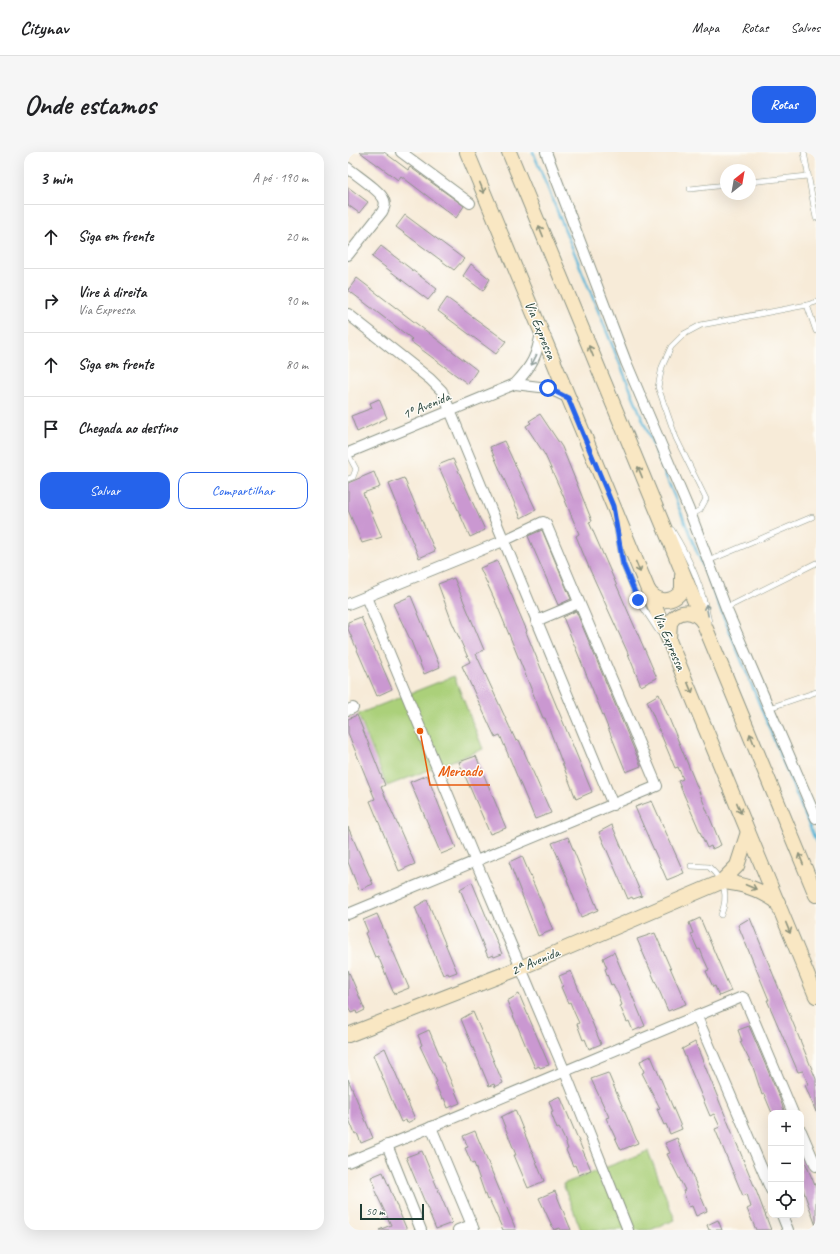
<!DOCTYPE html>
<html lang="pt">
<head>
<meta charset="utf-8">
<style>
	:root { --surface:#fff; --page:#f6f6f6; --text:#202124; --muted:#757577; --line:#e0e0e0; --accent:#2563eb }
	body { margin:0; font-family:Caveat,sans-serif; background:var(--page); color:var(--text) }
	.controls { position:absolute; right:12px; bottom:12px; display:grid; overflow:hidden; border-radius:8px; box-shadow:0 4px 16px #0002 }
	.controls button { width:36px; height:36px; display:grid; place-items:center; padding:0; border:0; border-bottom:1px solid var(--line); background:var(--surface); color:var(--text); font:20px sans-serif }
	.compass { position:absolute; left:372px; top:12px; width:36px; height:36px; border-radius:50%; background:var(--surface); box-shadow:0 4px 16px #0002; rotate:31deg }
	.scale { position:absolute; left:12px; bottom:10px; width:64px; box-sizing:border-box; padding-left:4px; border:2px solid #1f3d34; border-top:0; font-size:11px; line-height:14px; white-space:nowrap; color:#1f3d34; -webkit-text-stroke:3px #fdfcf7; paint-order:stroke }
	.stop { position:absolute; width:12px; height:12px; margin:-9px; border:3px solid #2563eb; border-radius:50%; background:#fff }
	.stop.end { background:#2563eb; border-color:#fff; box-shadow:0 1px 4px #0008 }
	.list { margin:0; padding:0; list-style:none }
	h2 { display:flex; justify-content:space-between; align-items:center; height:52px; margin:0; padding:0 16px; font-size:17px }
	h2 small { font-size:13px; font-weight:400; color:var(--muted) }
	.list li { display:grid; grid-template-columns:26px 1fr auto; gap:12px; align-items:center; box-sizing:border-box; height:64px; padding:0 16px; border-top:1px solid var(--line) }
	.list b { display:block; font-size:15px; white-space:nowrap }
	.list p { margin:0; font-size:13px; white-space:nowrap; color:var(--muted) }
	.list em { font-size:13px; font-style:normal; color:var(--muted) }
	.actions { display:flex; gap:8px; padding:12px 16px }
	.actions a { flex:1; padding:9px 0; border:1px solid var(--accent); border-radius:12px; text-align:center; font-size:14px; color:var(--accent) }
	.actions .main { background:var(--accent); color:#fff }
	.icon { flex:none; width:22px; height:22px; fill:none; stroke:currentColor; stroke-width:2; stroke-linecap:round; stroke-linejoin:round }
	.map { position:relative; flex:none; width:468px; height:1078px; overflow:hidden; border-radius:12px }
	header { display:flex; align-items:center; gap:24px; box-sizing:border-box; height:56px; padding:0 20px; background:var(--surface); border-bottom:1px solid var(--line) }
	header strong { font-size:19px }
	nav { display:flex; gap:22px; margin-inline-start:auto; font-size:14px }
	.intro { display:flex; align-items:center; justify-content:space-between; box-sizing:border-box; height:96px; padding:0 24px }
	h1 { margin:0; font-size:28px }
	.button { padding:10px 18px; border-radius:12px; background:var(--accent); color:#fff; font-size:14px; font-weight:700 }
	main { display:flex; gap:24px; padding:0 24px }
	aside { flex:1; background:var(--surface); border-radius:12px; box-shadow:0 4px 16px #0002 }
	.map>svg:first-child { display:block }
</style>
</head>
<body>
<header>
<strong>Citynav</strong>
<nav><a>Mapa</a><a>Rotas</a><a>Salvos</a></nav>
</header>
<div class="intro"><h1>Onde estamos</h1><a class="button">Rotas</a></div>
<main>
<aside>
<h2>3 min<small>A pé · 190 m</small></h2>
<ul class="list">
<li><svg class="icon" aria-label="ahead" viewBox="0 0 24 24"><path d="M12 20V5M6 11l6-6 6 6"/></svg><div><b>Siga em frente</b></div><em>20 m</em></li>
<li><svg class="icon" aria-label="right" viewBox="0 0 24 24"><path d="M7 20v-9h11M14 6l5 5-5 5"/></svg><div><b>Vire à direita</b><p>Via Expressa</p></div><em>90 m</em></li>
<li><svg class="icon" aria-label="ahead" viewBox="0 0 24 24"><path d="M12 20V5M6 11l6-6 6 6"/></svg><div><b>Siga em frente</b></div><em>80 m</em></li>
<li><svg class="icon" aria-label="arrive" viewBox="0 0 24 24"><path d="M6 21V4h12l-3 4 3 4H6"/></svg><div><b>Chegada ao destino</b></div></li>
</ul>
<div class="actions"><a class="main">Salvar</a><a>Compartilhar</a></div>
</aside>
<div class="map">
<svg width="468" height="1078" viewBox="0 0 468 1078">
	<rect width="100%" height="100%" fill="#fdfcf7"/>
	<filter id="ink" filterUnits="userSpaceOnUse"><feTurbulence type="fractalNoise" baseFrequency=".025" numOctaves="2"/><feDisplacementMap in="SourceGraphic" scale="8" xChannelSelector="R" yChannelSelector="G"/><feConvolveMatrix kernelMatrix="1 2 1 2 8 2 1 2 1" color-interpolation-filters="sRGB"/></filter>
	<filter id="wash" filterUnits="userSpaceOnUse"><feTurbulence type="fractalNoise" baseFrequency=".012" numOctaves="4" result="noise"/><feDisplacementMap in="SourceGraphic" scale="16" xChannelSelector="R" yChannelSelector="G"/><feGaussianBlur stdDeviation="0.9" result="paint"/><feColorMatrix in="noise" values="0 0 0 0 0 0 0 0 0 0 0 0 0 0 0 0 0 1.4 0 .05"/><feComposite in="paint" operator="in"/></filter>
	<g filter="url(#wash)">
		<rect width="100%" height="100%" fill="#f7ebd8"/>
		<g fill="#abd07a" stroke="#658657">
			<polygon points="106,524 135,597 39,634 10,562"/>
			<polygon points="300,999 327,1068 302,1078 233,1078 215,1032"/>
		</g>
		<g fill="none" stroke-linecap="round" stroke-linejoin="round">
			<polyline stroke="#59b5d7" stroke-width="2.5" points="185,0 468,690"/>
		</g>
		<g id="blocks">
			<g fill="#ca98d1">
				<polygon points="12,0 36,0 60,18 62,15 116,54 108,66 53,24 50,28"/>
				<polygon points="0,35 20,50 11,61 0,53"/>
				<polygon points="57,63 116,107 106,118 48,75"/>
				<polygon points="33,94 89,137 80,148 24,105"/>
				<polygon points="123,112 142,127 135,139 115,124"/>
				<polygon points="9,126 129,218 120,232 62,189 64,187 0,138"/>
				<polygon points="99,146 158,189 148,202 90,159"/>
				<polygon points="31,247 39,266 9,280 3,264 24,256 22,251"/>
				<polygon points="192,262 214,295 244,369 241,370 309,526 293,534 279,499 242,418 228,384 231,382 214,341 197,303 178,274 183,271 181,269"/>
				<polygon points="156,289 188,358 173,366 142,295"/>
				<polygon points="105,307 137,378 122,385 90,313"/>
				<polygon points="26,320 32,335 15,341 34,385 14,391 0,358 0,331"/>
				<polygon points="56,326 87,399 71,406 41,332"/>
				<polygon points="194,378 223,447 210,453 180,384"/>
				<polygon points="149,409 179,479 178,480 244,640 228,647 197,566 195,566 149,453 132,416"/>
				<polygon points="106,426 136,498 128,502 168,589 171,588 203,661 187,667 152,583 147,585 114,514 122,510 104,470 90,432"/>
				<polygon points="63,444 92,515 76,522 63,489 45,452"/>
				<polygon points="228,459 293,614 278,620 215,465"/>
				<polygon points="13,465 44,537 29,544 0,477 0,470"/>
				<polygon points="311,542 373,693 364,697 363,694 359,696 330,629 335,627 330,615 327,616 299,549"/>
				<polygon points="9,563 37,633 33,635 67,712 51,719 22,649 27,647 0,581 0,567"/>
				<polygon points="128,604 158,676 142,682 111,610"/>
				<polygon points="79,623 108,696 93,702 62,630"/>
				<polygon points="304,649 336,721 319,728 287,655"/>
				<polygon points="264,673 294,744 285,747 284,745 280,747 251,680"/>
				<polygon points="0,675 25,732 11,738 0,710"/>
				<polygon points="220,685 250,758 233,765 219,728 220,728 204,691"/>
				<polygon points="174,704 205,778 190,784 161,710"/>
				<polygon points="124,730 154,802 146,805 145,803 140,805 112,737"/>
				<polygon points="79,748 109,820 101,823 100,821 95,823 67,755"/>
				<polygon points="29,762 61,836 46,842 30,804 27,805 17,781 20,780 15,768"/>
				<polygon points="352,766 383,839 371,844 367,834 365,835 358,819 361,818 356,807 352,797 350,798 343,782 345,781 341,771"/>
				<polygon points="402,766 468,927 468,960 457,933 460,932 455,919 450,920 419,848 421,848 390,773"/>
				<polygon points="307,781 338,852 320,859 289,787"/>
				<polygon points="266,800 297,874 285,879 281,869 279,870 272,854 274,853 270,842 265,832 263,833 257,817 259,816 255,806"/>
				<polygon points="0,818 17,858 9,862 8,859 3,861 0,854"/>
				<polygon points="223,819 253,892 241,897 237,887 235,888 229,872 231,871 226,860 222,850 220,851 213,835 215,834 211,824"/>
				<polygon points="171,842 201,913 192,916 191,914 187,916 159,849"/>
				<polygon points="125,860 155,931 147,935 146,932 141,934 113,867"/>
				<polygon points="401,874 432,947 437,961 424,961 416,942 414,943 405,915 392,890 394,889 390,878"/>
				<polygon points="81,878 112,951 100,956 96,946 94,947 87,931 89,930 72,894 74,893 70,883"/>
				<polygon points="347,890 409,1041 423,1078 408,1078 399,1057 403,1055 399,1042 395,1044 367,977 372,975 366,962 362,964 334,897"/>
				<polygon points="37,896 67,967 59,971 58,968 53,970 25,903"/>
				<polygon points="303,904 334,977 322,982 318,972 316,973 309,957 312,956 294,921 296,920 292,909"/>
				<polygon points="260,921 290,991 273,998 258,966 261,965 243,927"/>
				<polygon points="0,927 25,986 13,991 9,981 7,982 0,965"/>
				<polygon points="212,944 243,1018 231,1023 227,1013 225,1014 218,998 220,997 216,986 211,976 209,977 203,961 205,960 201,949"/>
				<polygon points="167,958 196,1029 180,1036 166,1003 168,1003 153,965"/>
				<polygon points="127,979 161,1061 168,1078 155,1078 141,1047 139,1048 126,1011 124,1012 117,996 120,995 115,984"/>
				<polygon points="329,986 359,1059 348,1064 344,1054 341,1055 335,1039 337,1038 319,1002 322,1001 317,991"/>
				<polygon points="74,999 104,1071 88,1077 58,1005"/>
				<polygon points="453,1000 468,1036 468,1074 453,1032"/>
				<polygon points="35,1020 50,1057 59,1078 31,1078 43,1073 26,1037 28,1036 23,1025"/>
				<polygon points="207,1039 223,1078 213,1078 212,1076 206,1078 191,1046"/>
				<polygon points="370,1068 374,1078 361,1078 359,1073"/>
			</g>
		</g>
	</g>
	<g filter="url(#ink)">
		<use href="#blocks" fill-opacity="0" stroke="#8b9486" stroke-width="1"/>
		<g fill="none" stroke-linecap="round" stroke-linejoin="round">
			<defs>
				<g id="lane">
					<polyline points="456,0 468,66"/>
					<polyline points="402,30 460,24"/>
					<polyline points="342,37 378,33"/>
					<polyline points="459,153 468,179"/>
					<polyline points="0,302 8,317 5,325 0,327"/>
					<polyline points="343,363 352,358 358,347 328,286 310,235 314,215 323,195 336,182 353,173 459,153 468,150"/>
					<polyline points="269,378 275,412 290,448 311,480"/>
					<path d="M324,378c19,31 30,57 37,92"/>
					<polyline points="360,409 464,365"/>
					<polyline points="378,456 468,411"/>
					<polyline points="421,556 468,540"/>
					<path d="M343,714l18,1c16,15 20,28 12,48"/>
				</g>
				<g id="street">
					<polyline points="53,0 122,51"/>
					<polyline points="198,0 278,210 343,363 378,456 468,666"/>
					<path d="M0,16c8,7 33,23 36,32 2,5 0,8 -2,12l-34,43"/>
					<polyline points="0,162 82,227 94,239 265,653"/>
					<path d="M167,232c17,-18 22,-28 26,-52"/>
					<polyline points="0,301 167,232 200,236 221,246"/>
					<polyline points="18,445 128,710 217,920 280,1078"/>
					<polyline points="0,452 155,389 195,370 198,372 309,634 0,762"/>
					<polyline points="188,469 231,451"/>
					<polyline points="0,558 5,556"/>
					<polyline points="349,865 423,1038"/>
					<polyline points="83,975 126,1078"/>
					<polyline points="453,979 468,1014"/>
					<polyline points="39,993 73,1078"/>
					<polyline points="0,1010 394,845 397,847 445,961"/>
					<polyline points="434,1063 440,1078"/>
					<polyline points="110,1078 124,1073"/>
				</g>
				<g id="secondary">
					<polyline points="119,0 468,844"/>
					<polyline points="161,0 468,743"/>
					<path d="M300,438c8,13 25,14 34,0v-14"/>
					<path d="M321,487l1,-16c8,-14 24,-14 33,-1"/>
					<path d="M373,730c24,2 37,7 57,20"/>
					<polyline points="0,883 172,816 373,730 389,714 400,680"/>
				</g>
			</defs>
			<use href="#lane" stroke="#8b9486" stroke-width="6"/>
			<use href="#street" stroke="#8b9486" stroke-width="12"/>
			<use href="#secondary" stroke="#8b9486" stroke-width="16"/>
			<use href="#lane" stroke="#fff" stroke-width="5"/>
			<use href="#street" stroke="#fff" stroke-width="10"/>
			<use href="#secondary" stroke="#f9e7c3" stroke-width="14"/>
		</g>
		<defs><path id="oneway-shaft" d="M-6 0H5M1.5-3L5.5 0L1.5 3" fill="none" stroke-width="1.6" stroke-linecap="round" stroke-linejoin="round"/></defs>
		<g stroke="#8c927c">
			<use href="#oneway-shaft" transform="translate(134 36) rotate(68)"/>
			<use href="#oneway-shaft" transform="translate(193 79) rotate(-112)"/>
			<use href="#oneway-shaft" transform="translate(243 199) rotate(-112)"/>
			<use href="#oneway-shaft" transform="translate(292 320) rotate(-112)"/>
			<use href="#oneway-shaft" transform="translate(290 415) rotate(68)"/>
			<use href="#oneway-shaft" transform="translate(342 536) rotate(68)"/>
			<use href="#oneway-shaft" transform="translate(404 587) rotate(-112)"/>
			<use href="#oneway-shaft" transform="translate(391 656) rotate(68)"/>
			<use href="#oneway-shaft" transform="translate(453 707) rotate(-112)"/>
			<use href="#oneway-shaft" transform="translate(403 735) rotate(23)"/>
			<use href="#oneway-shaft" transform="translate(440 776) rotate(68)"/>
		</g>
		<g stroke="#8f9e9a">
			<use href="#oneway-shaft" transform="translate(186 208) rotate(117)"/>
			<use href="#oneway-shaft" transform="translate(359 458) rotate(-101)"/>
		</g>
	</g>
	<g fill="none" stroke-linecap="round" stroke-linejoin="round" filter="url(#ink)">
		<polyline stroke="#2563eb" stroke-width="5" points="200,236 220,246 265,354 275,412 290,448"/>
	</g>
	<g text-anchor="middle" stroke-width="3" stroke-linejoin="round" paint-order="stroke">
		<g font-size="14" fill="#1f3d34" stroke="#fdfcf7">
			<text transform="translate(193 178) rotate(68)" y="5">Via Expressa</text>
			<text transform="translate(78 253) rotate(-23)" y="5">1º Avenida</text>
			<text transform="translate(322 489) rotate(67)" y="5">Via Expressa</text>
			<text transform="translate(187 809) rotate(-23)" y="5">2ª Avenida</text>
		</g>
	</g>
	<path fill="none" stroke="#e8590c" stroke-width="1.5" d="M72 579L82 633H142"/>
	<circle fill="#e8590c" stroke="#fdfcf7" stroke-width="1.5" cx="72" cy="579" r="4"/>
	<g font-size="15" text-anchor="middle" font-weight="bold" fill="#e8590c" stroke="#fdfcf7" stroke-width="3" stroke-linejoin="round" paint-order="stroke">
		<text x="112" y="624">Mercado</text>
	</g>
</svg>
<div class="controls">
<button>+</button>
<button>−</button>
<button><svg class="icon" aria-label="locate" viewBox="0 0 24 24"><circle cx="12" cy="12" r="6"/><path d="M12 2v4M12 18v4M2 12h4M18 12h4"/></svg></button>
</div>
<svg class="compass" viewBox="-18 -18 36 36"><path d="M0-13l5 13h-10z" fill="#e53935"/><path d="M0 13l5-13h-10z" fill="#757577"/></svg>
<div class="scale">50 m</div>
<div class="stop" style="left:200px;top:236px"></div>
<div class="stop end" style="left:290px;top:448px"></div>
</div>
</main>
</body>
</html>
